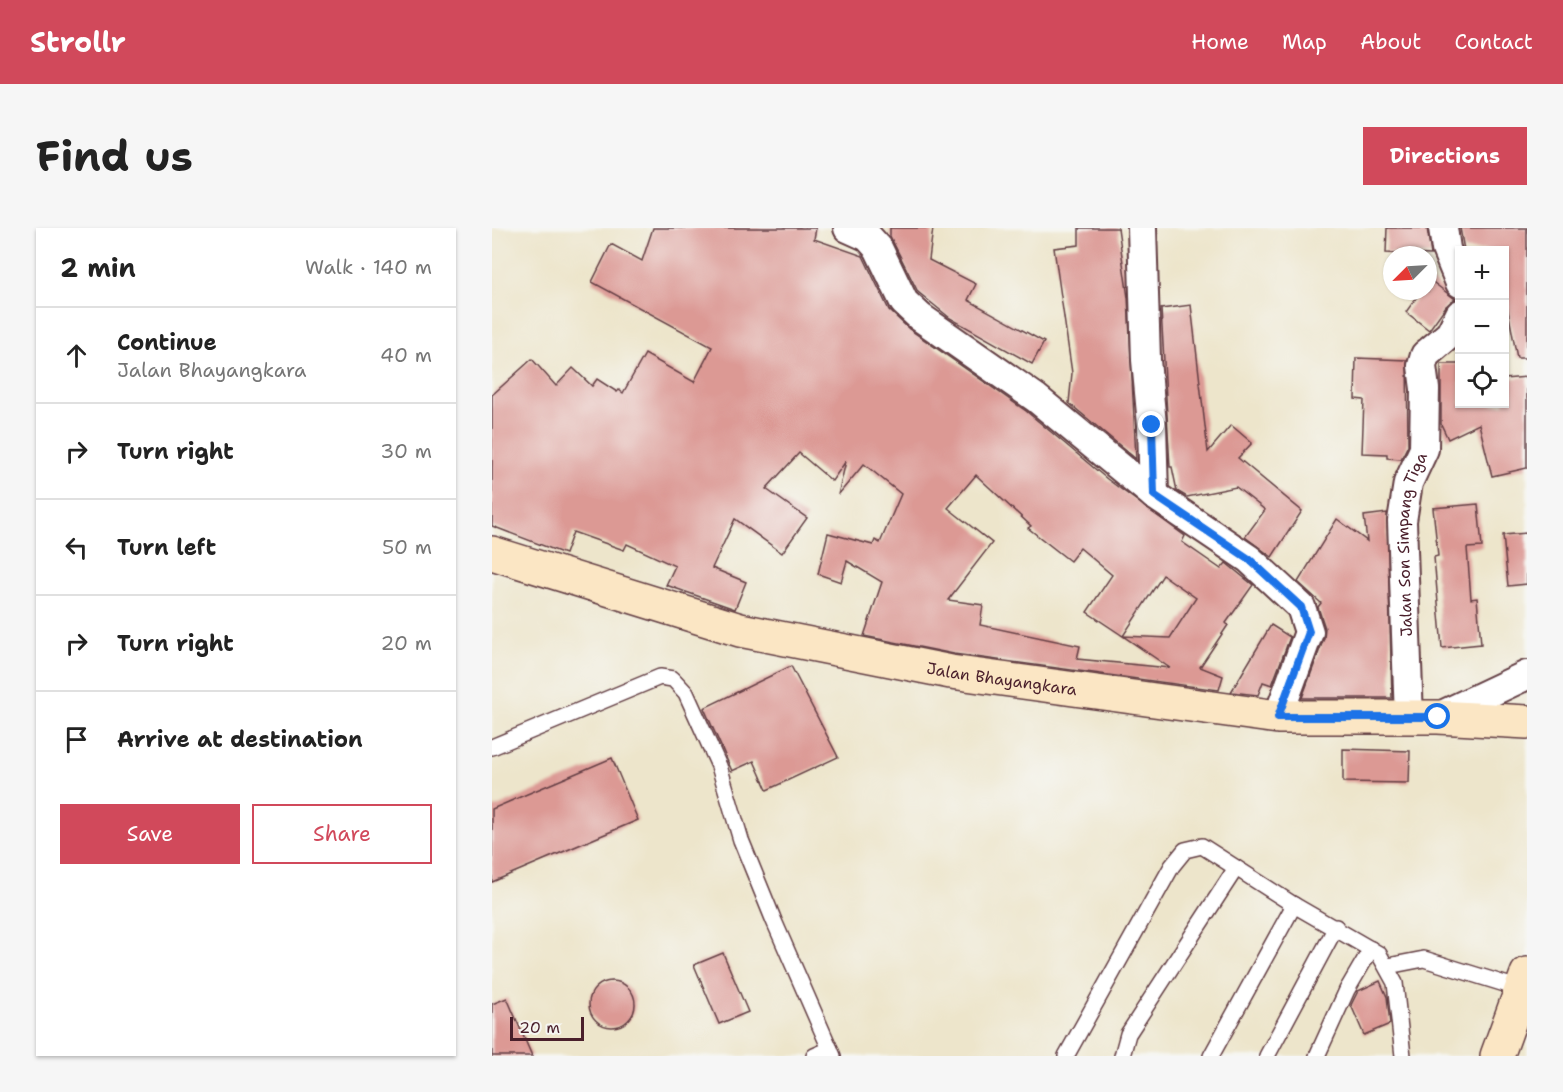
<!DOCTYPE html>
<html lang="en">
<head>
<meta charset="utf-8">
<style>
	:root { --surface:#fff; --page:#f6f6f6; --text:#222; --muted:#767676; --line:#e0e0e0; --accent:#d1495b }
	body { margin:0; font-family:"Shantell Sans",sans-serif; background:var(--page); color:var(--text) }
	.controls { position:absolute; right:18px; top:18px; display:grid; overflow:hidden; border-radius:0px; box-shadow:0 2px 4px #0004 }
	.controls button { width:54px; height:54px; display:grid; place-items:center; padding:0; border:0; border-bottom:2px solid var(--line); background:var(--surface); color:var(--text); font:30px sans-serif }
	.compass { position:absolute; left:891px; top:18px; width:54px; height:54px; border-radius:50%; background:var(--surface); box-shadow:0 2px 4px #0004; rotate:246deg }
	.scale { position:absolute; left:18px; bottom:15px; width:74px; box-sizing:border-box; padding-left:6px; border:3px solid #4a1f2b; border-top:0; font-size:16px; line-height:21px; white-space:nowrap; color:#4a1f2b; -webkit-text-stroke:4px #f6f6f2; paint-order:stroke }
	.stop { position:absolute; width:18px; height:18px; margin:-14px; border:4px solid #1a73e8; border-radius:50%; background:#fff }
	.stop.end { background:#1a73e8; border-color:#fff; box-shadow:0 2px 6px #0008 }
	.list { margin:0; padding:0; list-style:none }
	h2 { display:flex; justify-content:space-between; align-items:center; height:78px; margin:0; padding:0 24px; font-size:26px }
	h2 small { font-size:20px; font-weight:400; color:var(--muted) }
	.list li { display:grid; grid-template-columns:39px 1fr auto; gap:18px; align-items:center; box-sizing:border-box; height:96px; padding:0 24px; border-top:2px solid var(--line) }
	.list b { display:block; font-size:22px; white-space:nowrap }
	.list p { margin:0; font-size:20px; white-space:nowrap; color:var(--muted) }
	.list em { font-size:20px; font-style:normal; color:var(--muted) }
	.actions { display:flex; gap:12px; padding:18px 24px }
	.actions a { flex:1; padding:14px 0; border:2px solid var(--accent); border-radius:0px; text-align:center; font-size:21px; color:var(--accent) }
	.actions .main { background:var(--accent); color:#fff }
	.icon { flex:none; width:33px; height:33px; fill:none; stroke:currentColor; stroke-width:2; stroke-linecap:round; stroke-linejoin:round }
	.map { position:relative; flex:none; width:1035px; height:828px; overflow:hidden; border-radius:0px }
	header { display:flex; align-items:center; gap:36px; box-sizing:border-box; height:84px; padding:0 30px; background:var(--accent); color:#fff }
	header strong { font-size:28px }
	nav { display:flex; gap:33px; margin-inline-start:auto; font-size:21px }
	.intro { display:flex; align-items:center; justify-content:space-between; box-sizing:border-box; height:144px; padding:0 36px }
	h1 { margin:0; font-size:42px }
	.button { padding:15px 27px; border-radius:0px; background:var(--accent); color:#fff; font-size:21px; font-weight:700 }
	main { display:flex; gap:36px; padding:0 36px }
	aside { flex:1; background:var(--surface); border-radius:0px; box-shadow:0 2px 4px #0004 }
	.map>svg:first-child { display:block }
</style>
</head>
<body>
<header>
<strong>Strollr</strong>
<nav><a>Home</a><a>Map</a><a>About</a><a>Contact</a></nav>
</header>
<div class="intro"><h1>Find us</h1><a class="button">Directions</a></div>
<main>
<aside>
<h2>2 min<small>Walk · 140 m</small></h2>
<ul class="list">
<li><svg class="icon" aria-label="ahead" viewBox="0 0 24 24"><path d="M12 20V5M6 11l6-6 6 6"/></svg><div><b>Continue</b><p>Jalan Bhayangkara</p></div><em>40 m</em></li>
<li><svg class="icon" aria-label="right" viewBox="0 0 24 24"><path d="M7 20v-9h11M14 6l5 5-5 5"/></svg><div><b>Turn right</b></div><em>30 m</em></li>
<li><svg class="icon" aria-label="left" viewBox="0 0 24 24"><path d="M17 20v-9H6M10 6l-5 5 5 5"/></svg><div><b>Turn left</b></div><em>50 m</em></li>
<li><svg class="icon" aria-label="right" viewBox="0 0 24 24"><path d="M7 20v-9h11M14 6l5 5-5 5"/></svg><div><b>Turn right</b></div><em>20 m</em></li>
<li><svg class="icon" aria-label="arrive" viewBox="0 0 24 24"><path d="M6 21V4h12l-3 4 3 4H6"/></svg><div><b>Arrive at destination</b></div></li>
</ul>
<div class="actions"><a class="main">Save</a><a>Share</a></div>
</aside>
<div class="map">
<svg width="1035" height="828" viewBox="0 0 1035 828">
	<rect width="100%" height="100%" fill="#f6f6f2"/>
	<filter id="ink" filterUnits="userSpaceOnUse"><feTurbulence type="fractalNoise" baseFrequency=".0167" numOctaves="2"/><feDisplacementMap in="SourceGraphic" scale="12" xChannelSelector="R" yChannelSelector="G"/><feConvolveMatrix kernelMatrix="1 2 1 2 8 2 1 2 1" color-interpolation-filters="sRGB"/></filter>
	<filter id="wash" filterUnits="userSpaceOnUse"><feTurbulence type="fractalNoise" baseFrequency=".008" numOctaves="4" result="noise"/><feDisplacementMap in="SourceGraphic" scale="24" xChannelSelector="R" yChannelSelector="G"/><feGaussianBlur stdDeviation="1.35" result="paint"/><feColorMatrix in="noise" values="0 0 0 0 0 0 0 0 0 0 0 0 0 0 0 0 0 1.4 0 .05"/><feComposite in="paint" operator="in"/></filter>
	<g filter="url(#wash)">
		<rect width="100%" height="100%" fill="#ede5cb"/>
		<g id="blocks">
			<g fill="#dc9994" fill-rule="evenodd">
				<path d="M161,0h163l-2,11 49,17 26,54 20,19 117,82 81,68 78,57 -3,6 39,27 5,-6 27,22 -27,38 2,2 -28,42 23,9 -4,14 -265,-36 -90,-18 18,-54 -35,-21 -6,21 -23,-8 10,-41 45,12 2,-5 5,3 21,-49 -37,-30 -26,31 8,-34 -14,20 -33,-28 -33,36 41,29 -25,35 -47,-34 -23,49 34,14 -11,27 -69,-24 9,-19 -48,-22 -3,6 -51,-18 -8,22 -73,-28v-131l40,-36 24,27 17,-18 19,18 5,-7 20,13 2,-2 4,3 22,-39 49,28 18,-35 -120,-65 19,-38 31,17zM484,247l55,51 -3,2 42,33 10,-13 32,27 -25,37 36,24 40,-61 33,23 -26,40 -47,-2 47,32 -93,-9 3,-13 -100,-21 3,-20 -35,-5 44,-57 -44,-35z"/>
				<polygon points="398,0 441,0 437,32 484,56 476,72 552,114 540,136 458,90 426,64 398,8"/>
				<polygon points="587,0 626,0 636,70 644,231 577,175 580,145 562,20 587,17"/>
				<polygon points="895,0 935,0 939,27 894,25"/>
				<polygon points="968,0 1035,0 1035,130 1025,130 1012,62 1012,22 972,22"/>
				<polygon points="938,52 963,71 954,78 937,102 914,84 929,63 936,63"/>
				<polygon points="699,77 716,224 739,197 760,215 746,230 810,283 780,329 753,309 773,282 744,259 695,269 685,263 680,239 678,239 669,81"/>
				<polygon points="864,130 915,132 916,217 909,231 895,230 895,226 870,225 872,172 863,171"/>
				<polygon points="949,136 968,136 968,176 1012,176 1012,151 1035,149 1035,240 1000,248 987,196 956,211 949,196"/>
				<polygon points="986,276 990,319 975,320 979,371 985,370 989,416 950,420 942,329 946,328 941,280"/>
				<polygon points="895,285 900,470 810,470 832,410 833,400 826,379 829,375 806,354 845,291 875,313 872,288"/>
				<polygon points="1035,305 1035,356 1016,358 1011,307"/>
				<polygon points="779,397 798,409 780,457 771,454 766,467 739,464"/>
				<polygon points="299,438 346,529 275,562 262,533 240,543 212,480"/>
				<polygon points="851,521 918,523 917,555 851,554"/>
				<polygon points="120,530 146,592 0,654 0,581"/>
				<polygon points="231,725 256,784 227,796 202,737"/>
				<circle cx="120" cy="776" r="23"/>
				<polygon points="888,753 895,769 898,796 872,807 859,777 866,763"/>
				<polygon points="15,770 40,828 0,828 0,776"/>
			</g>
		</g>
	</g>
	<g filter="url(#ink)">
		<use href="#blocks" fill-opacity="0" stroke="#623d43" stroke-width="1.5"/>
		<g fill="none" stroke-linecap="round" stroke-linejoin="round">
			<defs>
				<g id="lane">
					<polyline points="0,519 168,449 181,451 194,465 227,538 249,612 282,693 341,828"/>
					<polyline points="896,738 932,731 1029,761"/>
					<polyline points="322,828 338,821"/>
					<polyline points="574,828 680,638 693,622 710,618 802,677 887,726 903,755 911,828"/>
					<polyline points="630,828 636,806 744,640"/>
					<polyline points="719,828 802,677"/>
					<polyline points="775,828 844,699"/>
					<polyline points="825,828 855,762 879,721"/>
				</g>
				<g id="street">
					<polyline points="356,0 376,9 386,20 412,74 428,89 544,170 662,267 757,331 809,379 817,404 786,489"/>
					<polyline points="650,0 654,132 660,197 662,267"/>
					<polyline points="951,0 954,21 968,55"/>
					<polyline points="946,489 1035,447"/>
					<path id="s1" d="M917,491l-7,-198 6,-38 16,-34 1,-60 -3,-23 3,-11 25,-21 10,-20"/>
				</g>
				<g id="secondary">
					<path id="s2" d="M0,325l248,77 211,42 327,45h160l89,5"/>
					<polyline points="1005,828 1035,746"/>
				</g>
			</defs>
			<use href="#lane" stroke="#623d43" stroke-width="18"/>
			<use href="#street" stroke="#623d43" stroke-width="32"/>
			<use href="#secondary" stroke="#623d43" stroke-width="36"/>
			<use href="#lane" stroke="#fff" stroke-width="15"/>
			<use href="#street" stroke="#fff" stroke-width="28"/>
			<use href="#secondary" stroke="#fbe6c4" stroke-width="33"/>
		</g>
	</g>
	<g fill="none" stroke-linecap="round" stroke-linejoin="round" filter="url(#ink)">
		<polyline stroke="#1a73e8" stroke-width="8" points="660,197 662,267 757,331 809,379 817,404 786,489 946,489"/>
	</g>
	<g text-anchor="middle" stroke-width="4.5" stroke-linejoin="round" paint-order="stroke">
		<g font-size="16" fill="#4a1f2b" stroke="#f6f6f2">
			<text dy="6" stroke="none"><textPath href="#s1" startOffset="176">Jalan Son Simpang Tiga</textPath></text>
			<text dy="6" stroke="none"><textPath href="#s2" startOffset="526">Jalan Bhayangkara</textPath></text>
		</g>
	</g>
</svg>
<div class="controls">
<button>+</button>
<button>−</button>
<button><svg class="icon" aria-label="locate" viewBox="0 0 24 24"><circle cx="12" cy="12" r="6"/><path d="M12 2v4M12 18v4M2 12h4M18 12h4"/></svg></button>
</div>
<svg class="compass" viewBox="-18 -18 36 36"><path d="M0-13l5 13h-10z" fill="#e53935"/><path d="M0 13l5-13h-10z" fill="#767676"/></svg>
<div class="scale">20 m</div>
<div class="stop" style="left:946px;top:489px"></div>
<div class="stop end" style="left:660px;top:197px"></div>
</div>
</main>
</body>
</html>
